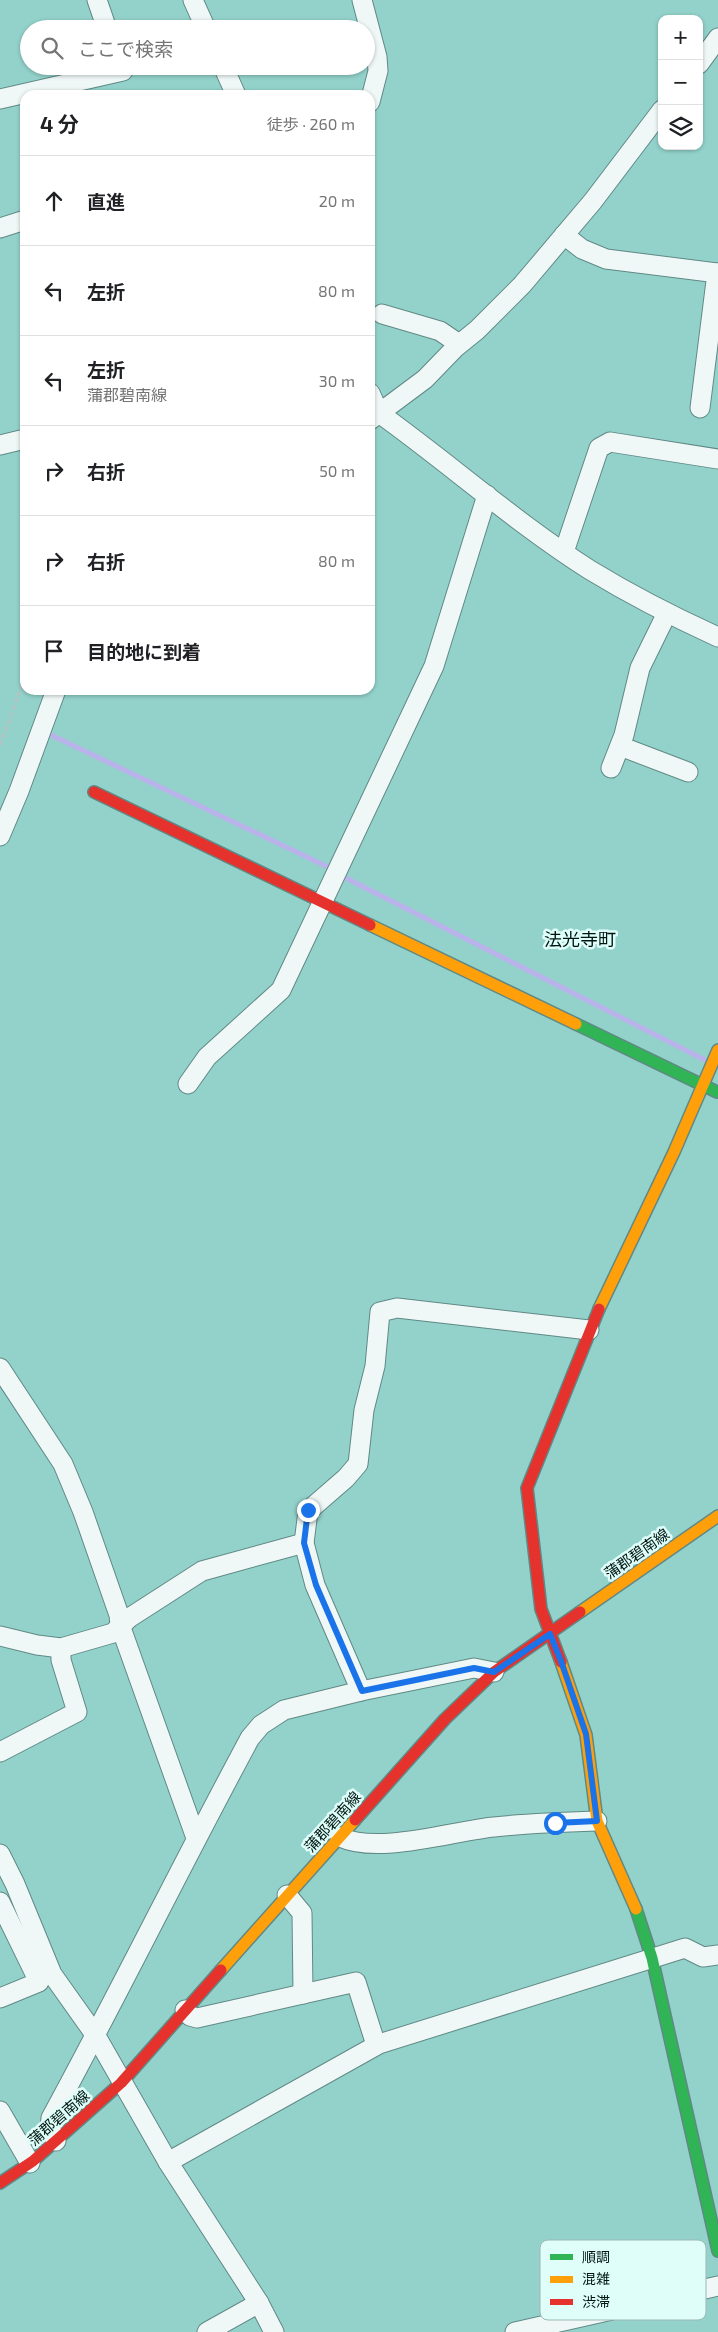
<!DOCTYPE html>
<html lang="ja">
<head>
<meta charset="utf-8">
<style>
	:root { --surface:#fff; --page:#f6f6f6; --text:#202124; --muted:#757577; --line:#e0e0e0 }
	body { margin:0; font-family:"Exo 2","Noto Sans JP",sans-serif; background:var(--page); color:var(--text) }
	.controls { position:absolute; right:15px; top:15px; display:grid; overflow:hidden; border-radius:10px; box-shadow:0 1px 4px #0004 }
	.controls button { width:45px; height:45px; display:grid; place-items:center; padding:0; border:0; border-bottom:1px solid var(--line); background:var(--surface); color:var(--text); font:25px sans-serif }
	.stop { position:absolute; width:15px; height:15px; margin:-11px; border:4px solid #1a73e8; border-radius:50%; background:#fff }
	.stop.end { background:#1a73e8; border-color:#fff; box-shadow:0 1px 5px #0008 }
	.list { margin:0; padding:0; list-style:none }
	h2 { display:flex; justify-content:space-between; align-items:center; height:65px; margin:0; padding:0 20px; font-size:21px }
	h2 small { font-size:16px; font-weight:400; color:var(--muted) }
	.list li { display:grid; grid-template-columns:32px 1fr auto; gap:15px; align-items:center; box-sizing:border-box; height:90px; padding:0 20px; border-top:1px solid var(--line) }
	.list b { display:block; font-size:19px; white-space:nowrap }
	.list p { margin:0; font-size:16px; white-space:nowrap; color:var(--muted) }
	.list em { font-size:16px; font-style:normal; color:var(--muted) }
	.icon { flex:none; width:28px; height:28px; fill:none; stroke:currentColor; stroke-width:2; stroke-linecap:round; stroke-linejoin:round }
	.map { position:relative; flex:none; width:718px; height:2332px; overflow:hidden }
	.search { position:absolute; background:var(--surface); box-shadow:0 1px 4px #0004; left:20px; top:20px; width:355px; height:55px; display:flex; align-items:center; gap:12px; box-sizing:border-box; padding:0 18px; border-radius:28px; color:var(--muted); font-size:19px }
	.panel { position:absolute; background:var(--surface); box-shadow:0 1px 4px #0004; left:20px; top:90px; width:355px; height:605px; border-radius:15px }
	.map>svg:first-child { display:block }
</style>
</head>
<body>
<div class="map">
<svg width="718" height="2332" viewBox="0 0 718 2332">
	<rect width="100%" height="100%" fill="#93d2cb"/>
	<g fill="none" stroke-linecap="round" stroke-linejoin="round">
		<g stroke="#bab2ea" stroke-width="5">
			<polyline points="51,735 330,868 331,870"/>
			<polyline points="340,875 705,1060"/>
		</g>
		<defs>
			<g id="street">
				<polyline points="97,0 107,29"/>
				<polyline points="193,0 206,29"/>
				<polyline points="362,0 377,57 378,71 370,102"/>
				<polyline points="699,64 718,38"/>
				<polyline points="223,66 236,95"/>
				<polyline points="0,99 123,71 121,66"/>
				<polyline points="0,228 25,220"/>
				<polyline points="564,235 582,249 606,259 718,273"/>
				<polyline points="382,314 440,331 459,344"/>
				<path d="M370,393l9,20c71,51 137,110 211,157 41,25 84,47 128,67"/>
				<polyline points="700,408 717,273"/>
				<polyline points="370,420 425,379 456,347 477,330 522,285 593,201 662,110"/>
				<polyline points="0,445 25,439"/>
				<polyline points="564,552 599,448 610,442 718,459"/>
				<polyline points="620,746 688,772"/>
				<polyline points="611,768 624,735 640,668 667,613"/>
				<polyline points="0,836 19,791 56,690"/>
				<polyline points="188,1084 207,1057 281,990 434,666 487,495"/>
				<polyline points="0,1368 63,1464 83,1512 119,1615 120,1625 196,1838"/>
				<polyline points="0,1636 37,1645 61,1648 113,1633 129,1618 202,1571 304,1543"/>
				<polyline points="361,1691 315,1585 304,1543 308,1511 346,1478 358,1464 364,1410 375,1366 380,1312 397,1308 589,1330"/>
				<polyline points="0,1752 77,1712 61,1660 61,1648"/>
				<path d="M340,1837c38,18 113,-6 154,-10 35,-4 69,-5 103,-6"/>
				<polyline points="0,1854 15,1884 52,1974 96,2036 168,2162 259,2303 274,2332"/>
				<polyline points="287,1895 302,1913 303,1994"/>
				<polyline points="0,1902 39,1982 0,1998"/>
				<polyline points="185,2010 190,2016 197,2018 356,1982 376,2045"/>
				<polyline points="0,2111 30,2163"/>
				<path d="M56,2141l-6,-13 1,-10c68,-125 131,-254 199,-380l11,-13 23,-15 77,-19 113,-23 20,4"/>
				<polyline points="168,2162 379,2044 685,1948 703,1957 718,1955"/>
				<polyline points="207,2332 259,2303"/>
				<polyline points="515,2332 718,2286"/>
			</g>
			<g id="fast">
				<polyline points="576,1024 717,1092"/>
				<polyline points="636,1909 652,1958 718,2251"/>
			</g>
			<g id="slow">
				<polyline points="370,925 576,1024"/>
				<polyline points="599,1309 674,1152 718,1050"/>
				<polyline points="580,1612 718,1516"/>
				<polyline points="561,1662 586,1735 597,1821 636,1909"/>
				<polyline points="221,1970 355,1820"/>
			</g>
			<g id="jam">
				<polyline points="94,792 370,925"/>
				<polyline points="561,1662 541,1609 527,1488 599,1309"/>
				<polyline points="355,1820 445,1719 494,1672 580,1612"/>
				<polyline points="0,2183 33,2161 121,2083 221,1970"/>
			</g>
		</defs>
		<use href="#street" stroke="#608985" stroke-width="21"/>
		<use href="#fast" stroke="#608985" stroke-width="14"/>
		<use href="#slow" stroke="#608985" stroke-width="14"/>
		<use href="#jam" stroke="#608985" stroke-width="14"/>
		<polyline stroke="#b2c4c2" stroke-width="3" stroke-dasharray="5 2.5" stroke-linecap="butt" points="0,745 25,677"/>
		<use href="#street" stroke="#eff8f7" stroke-width="19"/>
		<use href="#fast" stroke="#30b455" stroke-width="11"/>
		<use href="#slow" stroke="#ff9f0a" stroke-width="11"/>
		<use href="#jam" stroke="#e5322d" stroke-width="11"/>
	</g>
	<g fill="none" stroke-linecap="round" stroke-linejoin="round">
		<polyline stroke="#1a73e8" stroke-width="6" points="308,1510 304,1543 316,1585 362,1691 474,1668 494,1672 550,1634 561,1661 586,1734 597,1821 555,1823"/>
	</g>
	<g text-anchor="middle" stroke-width="5" stroke-linejoin="round" paint-order="stroke">
		<g font-size="15" fill="#001613" stroke="#dffef9">
			<text transform="translate(637 1554) rotate(-35)" y="5">蒲郡碧南線</text>
			<text transform="translate(333 1822) rotate(-48)" y="5">蒲郡碧南線</text>
			<text transform="translate(59 2118) rotate(-41)" y="5">蒲郡碧南線</text>
		</g>
		<g font-size="18" fill="#001613" stroke="#dffef9">
			<text x="580" y="946">法光寺町</text>
		</g>
	</g>
	<rect x="540" y="2240" width="166" height="80" rx="8" fill="#dffef9" stroke="#9cb8b4" stroke-width="1"/>
	<rect x="550" y="2254" width="23" height="6" fill="#30b455"/>
	<rect x="550" y="2276" width="23" height="7" fill="#ff9f0a"/>
	<rect x="550" y="2299" width="23" height="6" fill="#e5322d"/>
	<g font-size="14" fill="#001613">
		<text x="582" y="2262">順調</text>
		<text x="582" y="2284">混雑</text>
		<text x="582" y="2307">渋滞</text>
	</g>
</svg>
<div class="controls">
<button>+</button>
<button>−</button>
<button><svg class="icon" aria-label="layers" viewBox="0 0 24 24"><path d="M12 4l9 5-9 5-9-5zM3 14l9 5 9-5"/></svg></button>
</div>
<div class="stop" style="left:555px;top:1823px"></div>
<div class="stop end" style="left:308px;top:1510px"></div>
<div class="search"><svg class="icon" aria-label="search" viewBox="0 0 24 24"><circle cx="10" cy="10" r="6"/><path d="M15 15l6 6"/></svg>ここで検索</div>
<section class="panel">
<h2>4 分<small>徒歩 · 260 m</small></h2>
<ul class="list">
<li><svg class="icon" aria-label="ahead" viewBox="0 0 24 24"><path d="M12 20V5M6 11l6-6 6 6"/></svg><div><b>直進</b></div><em>20 m</em></li>
<li><svg class="icon" aria-label="left" viewBox="0 0 24 24"><path d="M17 20v-9H6M10 6l-5 5 5 5"/></svg><div><b>左折</b></div><em>80 m</em></li>
<li><svg class="icon" aria-label="left" viewBox="0 0 24 24"><path d="M17 20v-9H6M10 6l-5 5 5 5"/></svg><div><b>左折</b><p>蒲郡碧南線</p></div><em>30 m</em></li>
<li><svg class="icon" aria-label="right" viewBox="0 0 24 24"><path d="M7 20v-9h11M14 6l5 5-5 5"/></svg><div><b>右折</b></div><em>50 m</em></li>
<li><svg class="icon" aria-label="right" viewBox="0 0 24 24"><path d="M7 20v-9h11M14 6l5 5-5 5"/></svg><div><b>右折</b></div><em>80 m</em></li>
<li><svg class="icon" aria-label="arrive" viewBox="0 0 24 24"><path d="M6 21V4h12l-3 4 3 4H6"/></svg><div><b>目的地に到着</b></div></li>
</ul>
</section>
</div>
</body>
</html>
